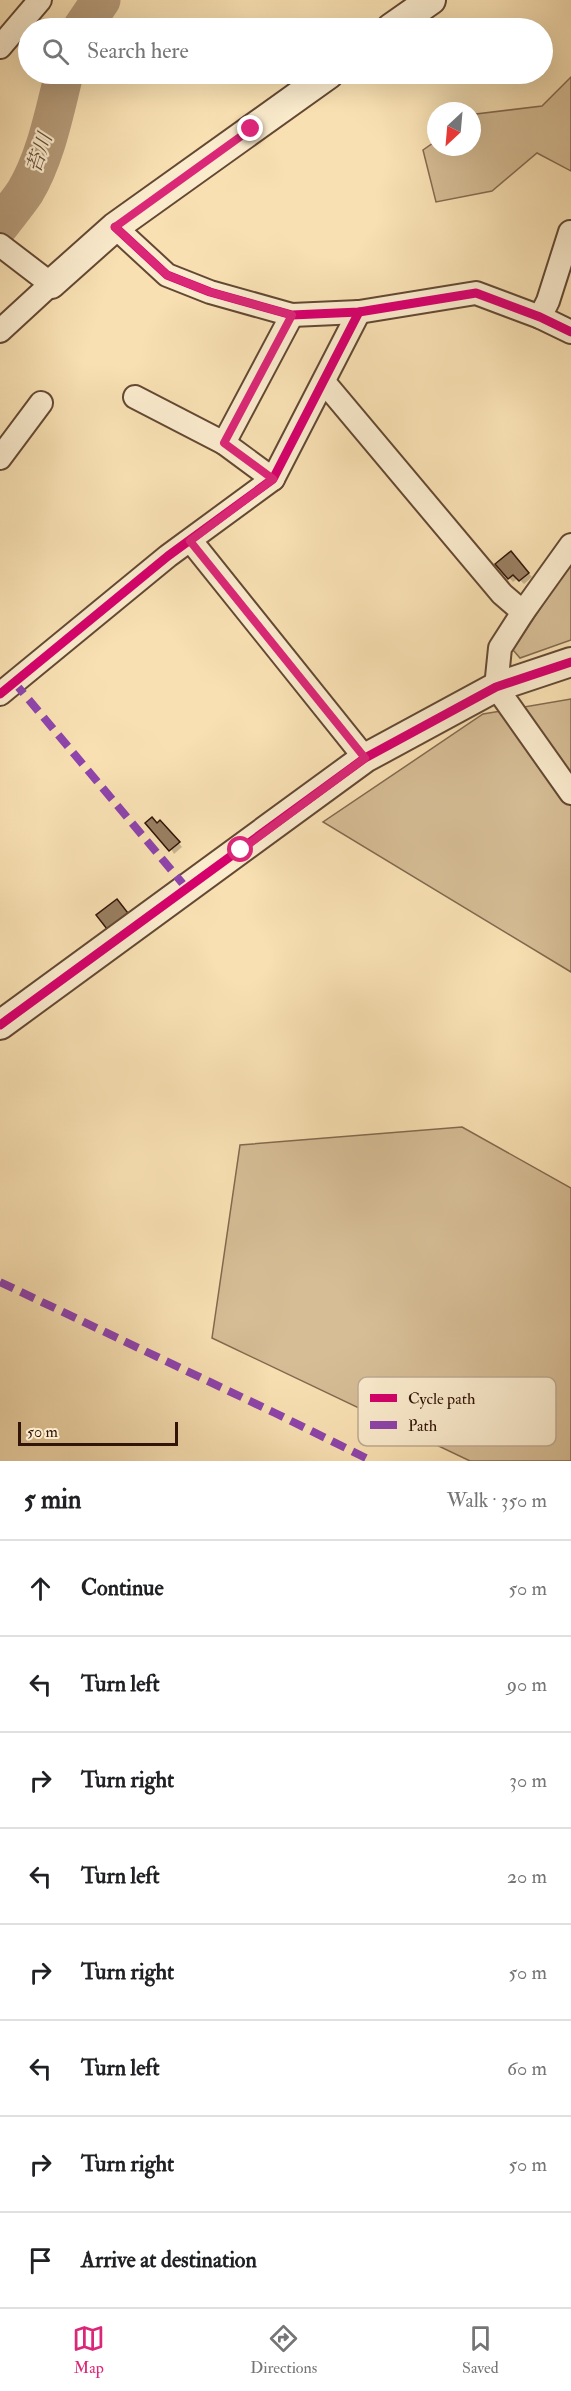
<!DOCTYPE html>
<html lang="en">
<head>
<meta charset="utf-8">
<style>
	:root { --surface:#fff; --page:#f2f2f2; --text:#202124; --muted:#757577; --line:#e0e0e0; --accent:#db2777 }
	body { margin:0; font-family:"IM FELL Double Pica","Noto Serif JP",serif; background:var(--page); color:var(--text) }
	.compass { position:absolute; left:427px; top:102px; width:54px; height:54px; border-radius:50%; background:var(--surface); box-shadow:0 6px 24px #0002; rotate:206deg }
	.scale { position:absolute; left:18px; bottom:15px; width:160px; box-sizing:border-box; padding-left:6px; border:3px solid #321509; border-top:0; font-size:16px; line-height:21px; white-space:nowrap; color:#321509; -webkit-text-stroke:4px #faebcd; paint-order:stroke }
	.stop { position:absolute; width:18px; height:18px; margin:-14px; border:4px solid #db2777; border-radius:50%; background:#fff }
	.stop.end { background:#db2777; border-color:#fff; box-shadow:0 2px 6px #0008 }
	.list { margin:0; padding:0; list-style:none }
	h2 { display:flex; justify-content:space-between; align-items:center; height:78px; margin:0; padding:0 24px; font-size:26px }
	h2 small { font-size:20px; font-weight:400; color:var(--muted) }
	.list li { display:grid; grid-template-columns:39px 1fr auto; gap:18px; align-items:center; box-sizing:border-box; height:96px; padding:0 24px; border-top:2px solid var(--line) }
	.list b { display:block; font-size:22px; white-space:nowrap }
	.list em { font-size:20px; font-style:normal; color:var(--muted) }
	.icon { flex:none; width:33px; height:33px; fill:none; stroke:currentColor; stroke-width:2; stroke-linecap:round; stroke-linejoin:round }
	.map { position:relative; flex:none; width:571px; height:1461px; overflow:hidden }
	.search { position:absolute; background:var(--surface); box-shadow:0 6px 24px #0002; left:18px; right:18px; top:18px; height:66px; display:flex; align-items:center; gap:15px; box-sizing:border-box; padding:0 21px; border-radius:33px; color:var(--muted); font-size:22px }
	.sheet { height:846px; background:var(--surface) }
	nav { display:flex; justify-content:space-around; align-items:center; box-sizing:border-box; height:84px; border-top:2px solid var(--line); background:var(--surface); font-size:16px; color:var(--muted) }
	nav a { display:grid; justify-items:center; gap:3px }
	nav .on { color:var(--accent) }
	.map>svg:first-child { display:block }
</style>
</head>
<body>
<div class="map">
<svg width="571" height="1461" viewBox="0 0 571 1461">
	<rect width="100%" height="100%" fill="#f8e0b2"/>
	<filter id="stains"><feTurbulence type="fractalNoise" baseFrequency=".00333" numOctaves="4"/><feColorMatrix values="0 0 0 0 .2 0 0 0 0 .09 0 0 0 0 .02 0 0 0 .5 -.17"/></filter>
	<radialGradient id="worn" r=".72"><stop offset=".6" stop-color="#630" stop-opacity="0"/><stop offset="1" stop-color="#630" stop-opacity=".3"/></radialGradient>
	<g fill="#d6bd95" stroke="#84694f" stroke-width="1.5">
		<polygon points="571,77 571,171 537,153 492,191 436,202 423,150 436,141 436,147 472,147 472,117 476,114 542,106"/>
		<polygon points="568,566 571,568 571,640 520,658 513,650"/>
		<polygon points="571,699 571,972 323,822 483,714"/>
		<polygon points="462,1127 571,1188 571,1461 470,1461 212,1338 240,1145"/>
	</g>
	<g fill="#0003">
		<polygon points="514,557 532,577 524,584 518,578 513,582 497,564"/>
		<polygon points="157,824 164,826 182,847 174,854"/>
	</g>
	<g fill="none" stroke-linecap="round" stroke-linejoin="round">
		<g stroke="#b59b79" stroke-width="39">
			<polyline points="82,28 101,0"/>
			<path d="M0,225c8,-11 17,-21 25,-33 21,-35 29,-79 39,-118"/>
		</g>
	</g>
	<g fill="#997f61" stroke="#321509" stroke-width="1.5">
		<polygon points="511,551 529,573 519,581 513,575 508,579 495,564"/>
		<polygon points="152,817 157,823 160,820 180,842 169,851 145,823"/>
		<polygon points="117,899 128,913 107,929 96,915"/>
	</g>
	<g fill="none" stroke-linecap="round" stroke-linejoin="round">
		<defs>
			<g id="minor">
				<polyline points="0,47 40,0"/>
				<polyline points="115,227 167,275 210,292 292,315 359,312 476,293 540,317 571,332"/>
				<polyline points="0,245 51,284 0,331"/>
				<polyline points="540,317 548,301 570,232"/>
				<polyline points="324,382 502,594 523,612"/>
				<polyline points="135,397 224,443 273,479"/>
				<polyline points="224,443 292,315"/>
				<polyline points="0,458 41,403"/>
				<polyline points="191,541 365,758"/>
				<polyline points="571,545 523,612 500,648 496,687 571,793"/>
				<polyline points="0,694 168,556 273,479 359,312"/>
			</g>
			<g id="tertiary">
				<polyline points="391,28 431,0"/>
				<polyline points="51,284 115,227 329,74"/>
				<polyline points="0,1025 365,758 496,687 571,662"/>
			</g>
		</defs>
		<use href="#minor" stroke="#644833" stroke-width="26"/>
		<use href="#tertiary" stroke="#644833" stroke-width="32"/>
		<use href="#minor" stroke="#faebcd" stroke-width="22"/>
		<use href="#tertiary" stroke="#faebcd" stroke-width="28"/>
		<g stroke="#8e44ad" stroke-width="8" stroke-dasharray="15 8" stroke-linecap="butt">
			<polyline points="14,682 188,890"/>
			<polyline points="0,1282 275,1413 372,1461"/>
		</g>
		<defs>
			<g id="cycleway">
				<polyline points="115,227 167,275 210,292 292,315 359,312 476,293 540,317 571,332"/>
				<polyline points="0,694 168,556 273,479 359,312"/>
				<polyline points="0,1025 365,758 496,687 571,662"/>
			</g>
		</defs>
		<use href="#cycleway" stroke="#faebcd" stroke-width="13"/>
		<use href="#cycleway" stroke="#d6006c" stroke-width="9"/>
	</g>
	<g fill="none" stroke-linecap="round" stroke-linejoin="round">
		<polyline stroke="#db2777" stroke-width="8" points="241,850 365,758 190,541 273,479 224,443 292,315 210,292 167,275 115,227 251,129"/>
	</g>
	<g text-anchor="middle" stroke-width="4.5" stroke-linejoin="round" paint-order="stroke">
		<g font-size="20" font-style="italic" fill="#664b36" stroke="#faebcd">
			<text transform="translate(39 153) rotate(-71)" y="7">苔川</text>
		</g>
	</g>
	<rect x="358" y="1377" width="198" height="69" rx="9" fill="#faebcd" stroke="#beab92" stroke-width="1.5"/>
	<rect x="370" y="1394" width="27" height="8" fill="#d6006c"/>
	<rect x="370" y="1421" width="27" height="8" fill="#8e44ad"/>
	<g font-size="16" fill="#321509">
		<text x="408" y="1404">Cycle path</text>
		<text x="408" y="1431">Path</text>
	</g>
	<rect width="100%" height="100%" filter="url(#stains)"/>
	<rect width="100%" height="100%" fill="url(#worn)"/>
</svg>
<svg class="compass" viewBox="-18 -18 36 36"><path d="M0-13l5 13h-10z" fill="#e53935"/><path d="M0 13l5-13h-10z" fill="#757577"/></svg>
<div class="scale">50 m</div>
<div class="stop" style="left:241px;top:850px"></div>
<div class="stop end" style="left:251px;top:129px"></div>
<div class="search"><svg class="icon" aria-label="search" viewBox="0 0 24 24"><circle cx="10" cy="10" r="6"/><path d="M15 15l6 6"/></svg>Search here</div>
</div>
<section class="sheet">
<h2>5 min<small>Walk · 350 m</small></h2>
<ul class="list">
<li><svg class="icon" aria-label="ahead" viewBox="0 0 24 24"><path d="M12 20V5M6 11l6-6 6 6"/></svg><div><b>Continue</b></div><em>50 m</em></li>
<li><svg class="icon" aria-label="left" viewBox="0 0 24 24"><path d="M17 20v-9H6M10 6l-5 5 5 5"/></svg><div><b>Turn left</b></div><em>90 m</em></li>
<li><svg class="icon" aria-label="right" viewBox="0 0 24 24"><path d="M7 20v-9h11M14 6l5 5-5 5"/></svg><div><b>Turn right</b></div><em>30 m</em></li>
<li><svg class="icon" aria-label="left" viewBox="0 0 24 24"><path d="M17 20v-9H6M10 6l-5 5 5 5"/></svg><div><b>Turn left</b></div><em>20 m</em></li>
<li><svg class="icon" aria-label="right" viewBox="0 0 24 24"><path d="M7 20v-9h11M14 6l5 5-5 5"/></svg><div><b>Turn right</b></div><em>50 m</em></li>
<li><svg class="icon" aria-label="left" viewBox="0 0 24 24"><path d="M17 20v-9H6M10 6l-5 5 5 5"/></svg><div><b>Turn left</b></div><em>60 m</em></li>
<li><svg class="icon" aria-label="right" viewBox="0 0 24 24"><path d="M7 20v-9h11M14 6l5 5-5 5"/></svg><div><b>Turn right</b></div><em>50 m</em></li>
<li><svg class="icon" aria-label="arrive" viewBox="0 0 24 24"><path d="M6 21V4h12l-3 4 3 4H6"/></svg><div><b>Arrive at destination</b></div></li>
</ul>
</section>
<nav>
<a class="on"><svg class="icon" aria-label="map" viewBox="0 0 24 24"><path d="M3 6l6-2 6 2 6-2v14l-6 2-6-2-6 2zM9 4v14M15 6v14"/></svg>Map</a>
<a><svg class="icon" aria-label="directions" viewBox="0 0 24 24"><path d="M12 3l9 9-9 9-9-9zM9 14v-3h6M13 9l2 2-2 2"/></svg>Directions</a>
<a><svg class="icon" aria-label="saved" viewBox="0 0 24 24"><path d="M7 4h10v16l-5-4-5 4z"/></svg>Saved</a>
</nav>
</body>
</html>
